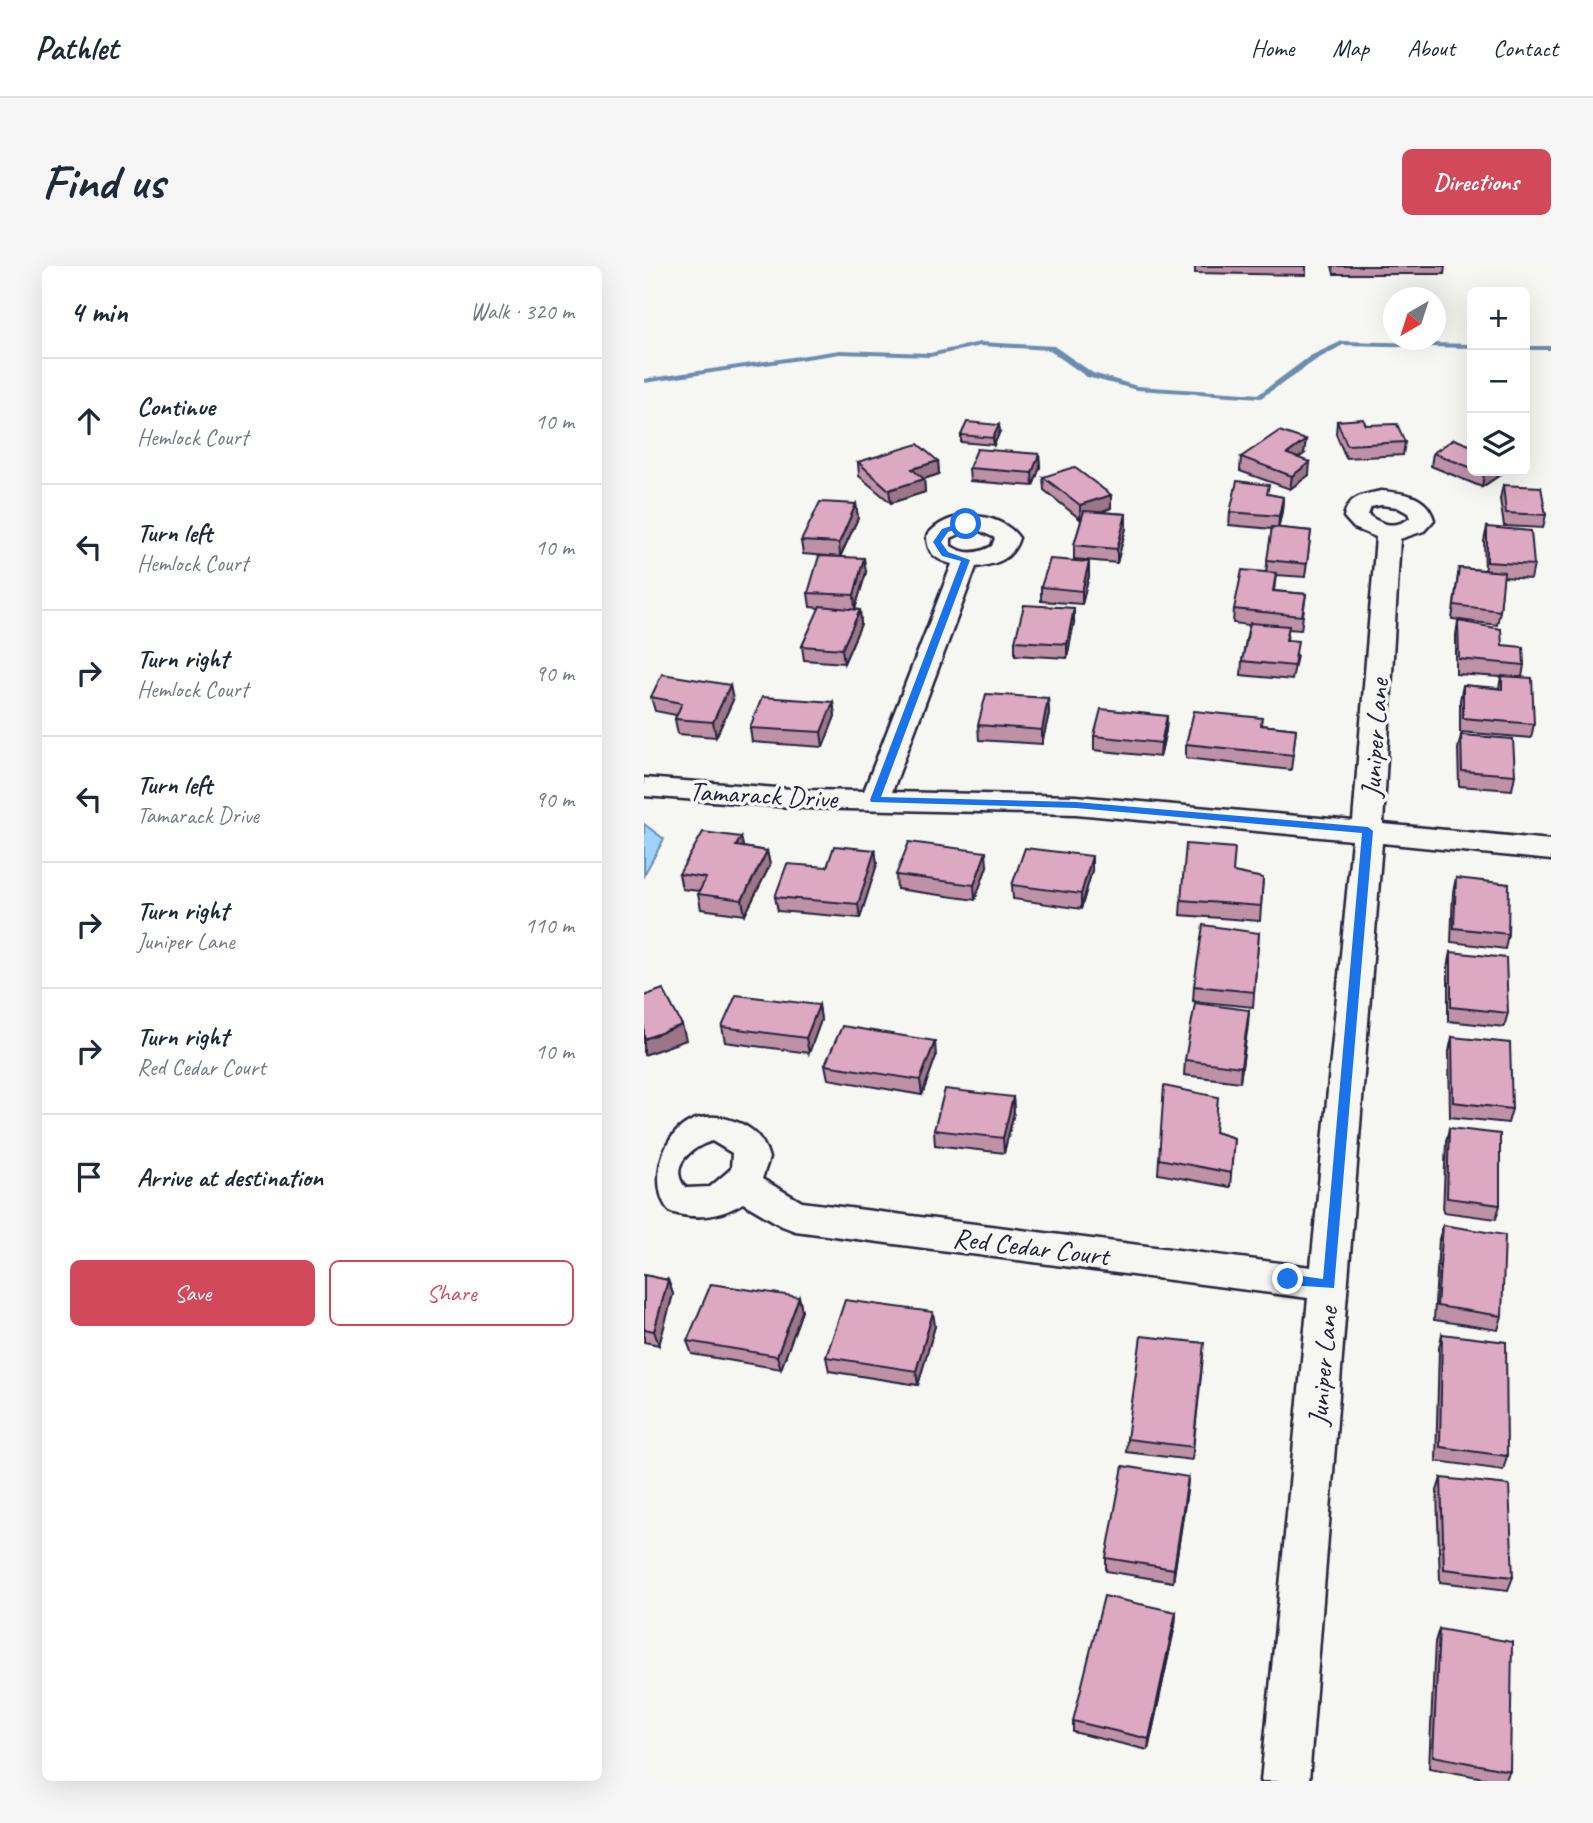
<!DOCTYPE html>
<html lang="en">
<head>
<meta charset="utf-8">
<style>
	:root { --surface:#fff; --page:#f6f6f7; --text:#1f2937; --muted:#747a83; --line:#e0e1e3; --accent:#d1495b }
	body { margin:0; font-family:Caveat,sans-serif; background:var(--page); color:var(--text) }
	.controls { position:absolute; right:21px; top:21px; display:grid; overflow:hidden; border-radius:10px; box-shadow:0 7px 28px #0002 }
	.controls button { width:63px; height:63px; display:grid; place-items:center; padding:0; border:0; border-bottom:2px solid var(--line); background:var(--surface); color:var(--text); font:35px sans-serif }
	.compass { position:absolute; left:739px; top:21px; width:63px; height:63px; border-radius:50%; background:var(--surface); box-shadow:0 7px 28px #0002; rotate:219deg }
	.stop { position:absolute; width:21px; height:21px; margin:-16px; border:5px solid #1a73e8; border-radius:50%; background:#fff }
	.stop.end { background:#1a73e8; border-color:#fff; box-shadow:0 2px 7px #0008 }
	.list { margin:0; padding:0; list-style:none }
	h2 { display:flex; justify-content:space-between; align-items:center; height:91px; margin:0; padding:0 28px; font-size:30px }
	h2 small { font-size:23px; font-weight:400; color:var(--muted) }
	.list li { display:grid; grid-template-columns:46px 1fr auto; gap:21px; align-items:center; box-sizing:border-box; height:126px; padding:0 28px; border-top:2px solid var(--line) }
	.list b { display:block; font-size:26px; white-space:nowrap }
	.list p { margin:0; font-size:23px; white-space:nowrap; color:var(--muted) }
	.list em { font-size:23px; font-style:normal; color:var(--muted) }
	.actions { display:flex; gap:14px; padding:21px 28px }
	.actions a { flex:1; padding:16px 0; border:2px solid var(--accent); border-radius:10px; text-align:center; font-size:24px; color:var(--accent) }
	.actions .main { background:var(--accent); color:#fff }
	.icon { flex:none; width:38px; height:38px; fill:none; stroke:currentColor; stroke-width:2; stroke-linecap:round; stroke-linejoin:round }
	.map { position:relative; flex:none; width:907px; height:1515px; overflow:hidden; border-radius:10px }
	header { display:flex; align-items:center; gap:42px; box-sizing:border-box; height:98px; padding:0 35px; background:var(--surface); border-bottom:2px solid var(--line) }
	header strong { font-size:33px }
	nav { display:flex; gap:38px; margin-inline-start:auto; font-size:24px }
	.intro { display:flex; align-items:center; justify-content:space-between; box-sizing:border-box; height:168px; padding:0 42px }
	h1 { margin:0; font-size:49px }
	.button { padding:18px 32px; border-radius:10px; background:var(--accent); color:#fff; font-size:24px; font-weight:700 }
	main { display:flex; gap:42px; padding:0 42px }
	aside { flex:1; background:var(--surface); border-radius:10px; box-shadow:0 7px 28px #0002 }
	.map>svg:first-child { display:block }
</style>
</head>
<body>
<header>
<strong>Pathlet</strong>
<nav><a>Home</a><a>Map</a><a>About</a><a>Contact</a></nav>
</header>
<div class="intro"><h1>Find us</h1><a class="button">Directions</a></div>
<main>
<aside>
<h2>4 min<small>Walk · 320 m</small></h2>
<ul class="list">
<li><svg class="icon" aria-label="ahead" viewBox="0 0 24 24"><path d="M12 20V5M6 11l6-6 6 6"/></svg><div><b>Continue</b><p>Hemlock Court</p></div><em>10 m</em></li>
<li><svg class="icon" aria-label="left" viewBox="0 0 24 24"><path d="M17 20v-9H6M10 6l-5 5 5 5"/></svg><div><b>Turn left</b><p>Hemlock Court</p></div><em>10 m</em></li>
<li><svg class="icon" aria-label="right" viewBox="0 0 24 24"><path d="M7 20v-9h11M14 6l5 5-5 5"/></svg><div><b>Turn right</b><p>Hemlock Court</p></div><em>90 m</em></li>
<li><svg class="icon" aria-label="left" viewBox="0 0 24 24"><path d="M17 20v-9H6M10 6l-5 5 5 5"/></svg><div><b>Turn left</b><p>Tamarack Drive</p></div><em>90 m</em></li>
<li><svg class="icon" aria-label="right" viewBox="0 0 24 24"><path d="M7 20v-9h11M14 6l5 5-5 5"/></svg><div><b>Turn right</b><p>Juniper Lane</p></div><em>110 m</em></li>
<li><svg class="icon" aria-label="right" viewBox="0 0 24 24"><path d="M7 20v-9h11M14 6l5 5-5 5"/></svg><div><b>Turn right</b><p>Red Cedar Court</p></div><em>10 m</em></li>
<li><svg class="icon" aria-label="arrive" viewBox="0 0 24 24"><path d="M6 21V4h12l-3 4 3 4H6"/></svg><div><b>Arrive at destination</b></div></li>
</ul>
<div class="actions"><a class="main">Save</a><a>Share</a></div>
</aside>
<div class="map">
<svg width="907" height="1515" viewBox="0 0 907 1515">
	<rect width="100%" height="100%" fill="#f6f6f2"/>
	<filter id="ink" filterUnits="userSpaceOnUse"><feTurbulence type="fractalNoise" baseFrequency=".0143" numOctaves="2"/><feDisplacementMap in="SourceGraphic" scale="14" xChannelSelector="R" yChannelSelector="G"/><feConvolveMatrix kernelMatrix="1 2 1 2 8 2 1 2 1" color-interpolation-filters="sRGB"/></filter>
	<g filter="url(#ink)">
		<polygon fill="#9dd3fc" stroke="#6c8caf" stroke-width="2" points="0,558 20,573 0,609"/>
		<g fill="none" stroke-linecap="round" stroke-linejoin="round">
			<g fill="#6c8caf" fill-rule="evenodd">
				<polygon points="698,75 828,78 828,82 699,79 672,94 617,132 493,124 443,111 405,84 336,80 286,91 196,88 0,117 0,113 196,84 286,87 336,76 410,80 449,107 493,120 615,128 666,90"/>
				<rect x="881" y="80" width="26" height="4"/>
			</g>
			<defs>
				<path id="street" d="M737,225c23,2 46,4 53,29l-10,11 -24,8 -17,285 168,16v20l-169,-17 -73,938h-48l47,-483 -513,-67 -13,-5 -39,-23c-22,14 -47,17 -72,9 -27,-22 -9,-116 63,-91 19,6 30,18 35,37l-7,21 40,23 509,65 41,-427 -276,-26 -272,-6 -160,-12v-18l160,12 60,1 88,-227c-16,-4 -25,-11 -25,-28 20,-29 74,-25 92,2 -7,22 -22,26 -43,29l-84,225 184,4 277,25 23,-284 -22,-9 -10,-11c4,-21 18,-22 37,-26zM737,239l16,2 11,6 2,5c-15,11 -28,7 -42,-3l3,-8zM334,264l17,8 -3,8c-14,8 -27,9 -41,0v-8l13,-6zM68,875l20,12 -1,16 -21,18 -24,1c-19,-22 6,-41 26,-47z"/>
			</defs>
			<use href="#street" stroke="#22223b" stroke-width="5"/>
			<use href="#street" fill="#f6f6f2" fill-rule="evenodd"/>
		</g>
		<g fill="#be91a7" stroke="#22223b" stroke-width="2">
			<polygon points="551,0 662,0 662,9 551,7"/>
			<polygon points="688,0 801,0 800,8 690,8"/>
			<polygon points="693,155 722,159 761,176 759,189 702,192 692,168"/>
			<polygon points="356,165 350,179 317,176 317,169"/>
			<polygon points="828,180 828,205 859,205 859,207 838,221 787,200 789,187"/>
			<polygon points="395,188 396,201 389,220 326,215 325,202"/>
			<polygon points="660,188 654,192 665,209 646,223 596,205 597,191"/>
			<polygon points="294,195 295,208 280,213 281,226 247,237 215,210 214,196"/>
			<polygon points="399,211 467,229 467,242 456,246 482,248 482,262 473,297 430,293 430,279 438,252 436,253 400,224"/>
			<polygon points="859,219 902,249 899,262 860,260 856,233"/>
			<polygon points="624,228 639,231 638,245 634,262 667,265 661,311 632,309 630,325 662,328 657,364 644,363 643,374 653,389 648,414 597,409 598,395 605,359 589,357 590,343 622,306 628,263 585,259 586,246"/>
			<polygon points="212,238 214,252 196,291 159,288 157,275"/>
			<polygon points="843,261 890,299 887,313 859,311 856,345 853,359 808,353 815,302 841,304 840,275"/>
			<polygon points="445,296 445,310 438,338 397,335 397,321"/>
			<polygon points="222,306 211,343 216,344 217,358 200,397 160,394 158,380 176,342 166,341 164,327"/>
			<polygon points="814,355 858,379 880,399 878,411 890,458 887,472 816,466 816,434 819,419 855,422 857,411 812,408 812,369"/>
			<polygon points="430,356 423,392 371,389 371,375"/>
			<polygon points="7,431 89,434 72,471 34,468 31,453 32,449 11,445"/>
			<polygon points="404,432 405,447 398,478 335,474 334,459"/>
			<polygon points="189,436 191,450 179,481 108,476 106,462"/>
			<polygon points="523,450 522,464 516,491 450,484 450,470"/>
			<polygon points="617,459 652,463 647,504 542,492 542,478"/>
			<polygon points="817,469 871,509 868,524 815,520 814,483"/>
			<polygon points="97,571 99,581 123,585 126,599 101,649 57,643 54,628 55,625 38,623 35,608"/>
			<polygon points="231,584 233,598 216,652 134,645 131,631 183,601"/>
			<polygon points="343,600 331,634 253,623 252,609"/>
			<polygon points="448,604 437,643 369,633 368,619"/>
			<polygon points="589,606 619,612 616,655 536,649 537,634"/>
			<polygon points="812,612 864,668 861,683 807,676 809,626"/>
			<polygon points="615,667 609,741 549,735 550,720"/>
			<polygon points="807,686 864,747 860,761 804,755 804,701"/>
			<polygon points="175,739 177,754 165,787 81,776 78,761"/>
			<polygon points="605,744 596,816 540,809 541,794"/>
			<polygon points="808,771 868,843 864,857 806,851 805,785"/>
			<polygon points="292,790 278,829 184,813 181,799"/>
			<polygon points="369,831 370,846 360,887 291,879 290,864"/>
			<polygon points="805,862 856,939 852,953 799,946 802,876"/>
			<polygon points="571,866 590,872 586,921 514,908 515,893"/>
			<polygon points="799,959 858,1050 854,1064 790,1054 795,973"/>
			<polygon points="0,1009 24,1014 29,1028 15,1079 0,1076"/>
			<polygon points="155,1031 158,1045 137,1103 48,1088 43,1075"/>
			<polygon points="291,1060 274,1119 185,1105 182,1091"/>
			<polygon points="798,1068 863,1190 859,1204 792,1195 795,1082"/>
			<polygon points="559,1091 548,1194 482,1186 483,1173"/>
			<polygon points="544,1211 543,1224 529,1316 462,1305 462,1292"/>
			<polygon points="797,1212 869,1311 864,1324 796,1316 793,1225"/>
			<polygon points="532,1346 531,1359 504,1484 429,1466 429,1455"/>
			<polygon points="795,1363 866,1505 861,1515 856,1515 785,1502 791,1376"/>
		</g>
		<g fill="#9b7688" stroke="#22223b" stroke-width="2">
			<polygon points="355,159 356,165 350,179 349,172"/>
			<polygon points="662,174 660,188 642,201 643,188"/>
			<polygon points="395,188 396,201 389,220 388,207"/>
			<polygon points="294,195 295,208 276,214 280,213 281,226 247,237 245,224 268,203"/>
			<polygon points="666,196 665,209 646,223 648,210"/>
			<polygon points="844,205 859,205 859,207 838,221 840,207"/>
			<polygon points="467,229 467,242 436,253 436,239"/>
			<polygon points="639,231 638,245 634,264 635,250"/>
			<polygon points="212,238 214,252 196,291 195,277"/>
			<polygon points="482,248 482,262 473,297 473,283"/>
			<polygon points="220,292 222,306 211,343 210,329"/>
			<polygon points="445,296 445,310 438,338 438,325"/>
			<polygon points="430,342 430,356 423,392 423,378"/>
			<polygon points="216,344 217,358 200,397 198,383"/>
			<polygon points="86,419 89,434 72,471 69,456"/>
			<polygon points="404,432 405,447 398,478 398,464"/>
			<polygon points="189,436 191,450 179,481 177,466"/>
			<polygon points="523,450 522,464 516,491 517,477"/>
			<polygon points="97,571 100,585 92,580"/>
			<polygon points="231,584 233,598 216,652 214,638"/>
			<polygon points="123,585 126,599 101,649 98,634"/>
			<polygon points="342,586 343,600 331,634 330,619"/>
			<polygon points="448,590 448,604 437,643 437,628"/>
			<polygon points="175,739 177,754 165,787 162,772"/>
			<polygon points="605,744 604,759 596,816 597,801"/>
			<polygon points="38,759 42,774 0,789 0,773"/>
			<polygon points="291,775 292,790 278,829 276,814"/>
			<polygon points="369,831 370,846 360,887 359,872"/>
			<polygon points="24,1014 29,1028 15,1079 10,1065"/>
			<polygon points="155,1031 158,1045 137,1103 133,1090"/>
			<polygon points="289,1046 291,1060 274,1119 272,1105"/>
			<polygon points="544,1211 543,1224 529,1316 530,1303"/>
			<polygon points="532,1346 531,1359 504,1484 505,1473"/>
		</g>
		<g fill="#dda9c2" stroke="#22223b" stroke-width="2">
			<polygon points="719,153 722,159 753,158 761,176 703,179 693,155"/>
			<polygon points="323,156 355,159 349,172 317,169"/>
			<polygon points="635,165 662,174 643,188 666,196 648,210 597,191"/>
			<polygon points="810,173 828,180 828,202 789,187"/>
			<polygon points="274,178 294,195 268,203 280,213 245,224 214,196"/>
			<polygon points="333,183 395,188 388,207 325,202"/>
			<polygon points="430,201 467,229 436,239 399,211"/>
			<polygon points="593,215 625,219 623,228 639,231 635,250 586,246"/>
			<polygon points="859,219 897,221 902,249 862,247"/>
			<polygon points="176,236 212,238 195,277 157,275"/>
			<polygon points="440,245 482,248 473,283 430,279"/>
			<polygon points="628,261 667,265 663,298 623,294"/>
			<polygon points="843,261 887,265 890,299 843,296"/>
			<polygon points="175,290 220,292 210,329 164,327"/>
			<polygon points="406,293 445,296 438,325 397,321"/>
			<polygon points="815,302 860,306 856,345 810,339"/>
			<polygon points="598,304 632,307 629,325 662,328 658,350 590,343"/>
			<polygon points="380,339 430,342 423,378 371,375"/>
			<polygon points="176,340 216,344 198,383 158,380"/>
			<polygon points="814,355 857,363 858,379 879,381 880,399 815,393"/>
			<polygon points="606,357 645,360 642,374 654,375 650,400 598,395"/>
			<polygon points="18,408 86,419 69,456 31,453 38,437 7,431"/>
			<polygon points="858,410 888,412 890,458 819,452 819,419 858,423"/>
			<polygon points="342,428 404,432 398,464 334,459"/>
			<polygon points="118,431 189,436 177,466 106,462"/>
			<polygon points="457,443 523,450 517,477 450,470"/>
			<polygon points="550,445 618,452 617,459 652,463 649,489 542,478"/>
			<polygon points="817,469 869,473 871,509 818,505"/>
			<polygon points="59,566 97,571 92,580 123,585 98,634 54,628 62,612 35,608"/>
			<polygon points="265,576 342,586 330,619 252,609"/>
			<polygon points="542,578 591,582 589,606 619,612 617,640 537,634"/>
			<polygon points="190,580 231,584 214,638 131,631 143,598 183,601"/>
			<polygon points="381,582 448,590 437,628 368,619"/>
			<polygon points="812,612 865,618 864,668 810,662"/>
			<polygon points="559,659 615,667 610,726 550,720"/>
			<polygon points="807,686 862,692 864,747 807,741"/>
			<polygon points="19,723 38,759 0,773 0,730"/>
			<polygon points="92,729 175,739 162,772 78,761"/>
			<polygon points="551,737 605,744 597,801 541,794"/>
			<polygon points="198,760 291,775 276,814 181,799"/>
			<polygon points="808,771 866,777 868,843 809,836"/>
			<polygon points="520,820 574,831 571,866 590,872 587,907 515,893"/>
			<polygon points="301,823 369,831 359,872 290,864"/>
			<polygon points="805,862 856,868 856,939 803,932"/>
			<polygon points="799,959 861,969 858,1050 793,1040"/>
			<polygon points="0,1009 24,1014 10,1065 0,1063"/>
			<polygon points="67,1018 155,1031 133,1090 43,1075"/>
			<polygon points="201,1034 289,1046 272,1105 182,1091"/>
			<polygon points="798,1068 862,1076 863,1190 796,1181"/>
			<polygon points="497,1070 560,1077 549,1181 483,1173"/>
			<polygon points="479,1200 544,1211 530,1303 462,1292"/>
			<polygon points="797,1212 865,1219 869,1311 800,1303"/>
			<polygon points="460,1330 532,1346 505,1473 429,1455"/>
			<polygon points="795,1363 868,1376 866,1505 789,1490"/>
		</g>
	</g>
	<polygon fill="#1a73e8" points="322,255 325,259 304,266 297,276 304,286 326,294 237,531 432,536 724,561 729,565 690,1022 644,1019 638,1013 644,1008 679,1013 718,567 432,542 227,536 226,534 317,295 298,290 289,276 298,263"/>
	<g text-anchor="middle" stroke-width="7" stroke-linejoin="round" paint-order="stroke">
		<g font-size="28" fill="#22223b" stroke="#f6f6f2">
			<text transform="translate(730 472) rotate(-86)" y="10">Juniper Lane</text>
			<text transform="translate(119 528) rotate(3)" y="10">Tamarack Drive</text>
			<text transform="translate(387 980) rotate(7)" y="10">Red Cedar Court</text>
			<text transform="translate(678 1100) rotate(-85)" y="10">Juniper Lane</text>
		</g>
	</g>
</svg>
<div class="controls">
<button>+</button>
<button>−</button>
<button><svg class="icon" aria-label="layers" viewBox="0 0 24 24"><path d="M12 4l9 5-9 5-9-5zM3 14l9 5 9-5"/></svg></button>
</div>
<svg class="compass" viewBox="-18 -18 36 36"><path d="M0-13l5 13h-10z" fill="#e53935"/><path d="M0 13l5-13h-10z" fill="#747a83"/></svg>
<div class="stop" style="left:322px;top:258px"></div>
<div class="stop end" style="left:644px;top:1013px"></div>
</div>
</main>
</body>
</html>
